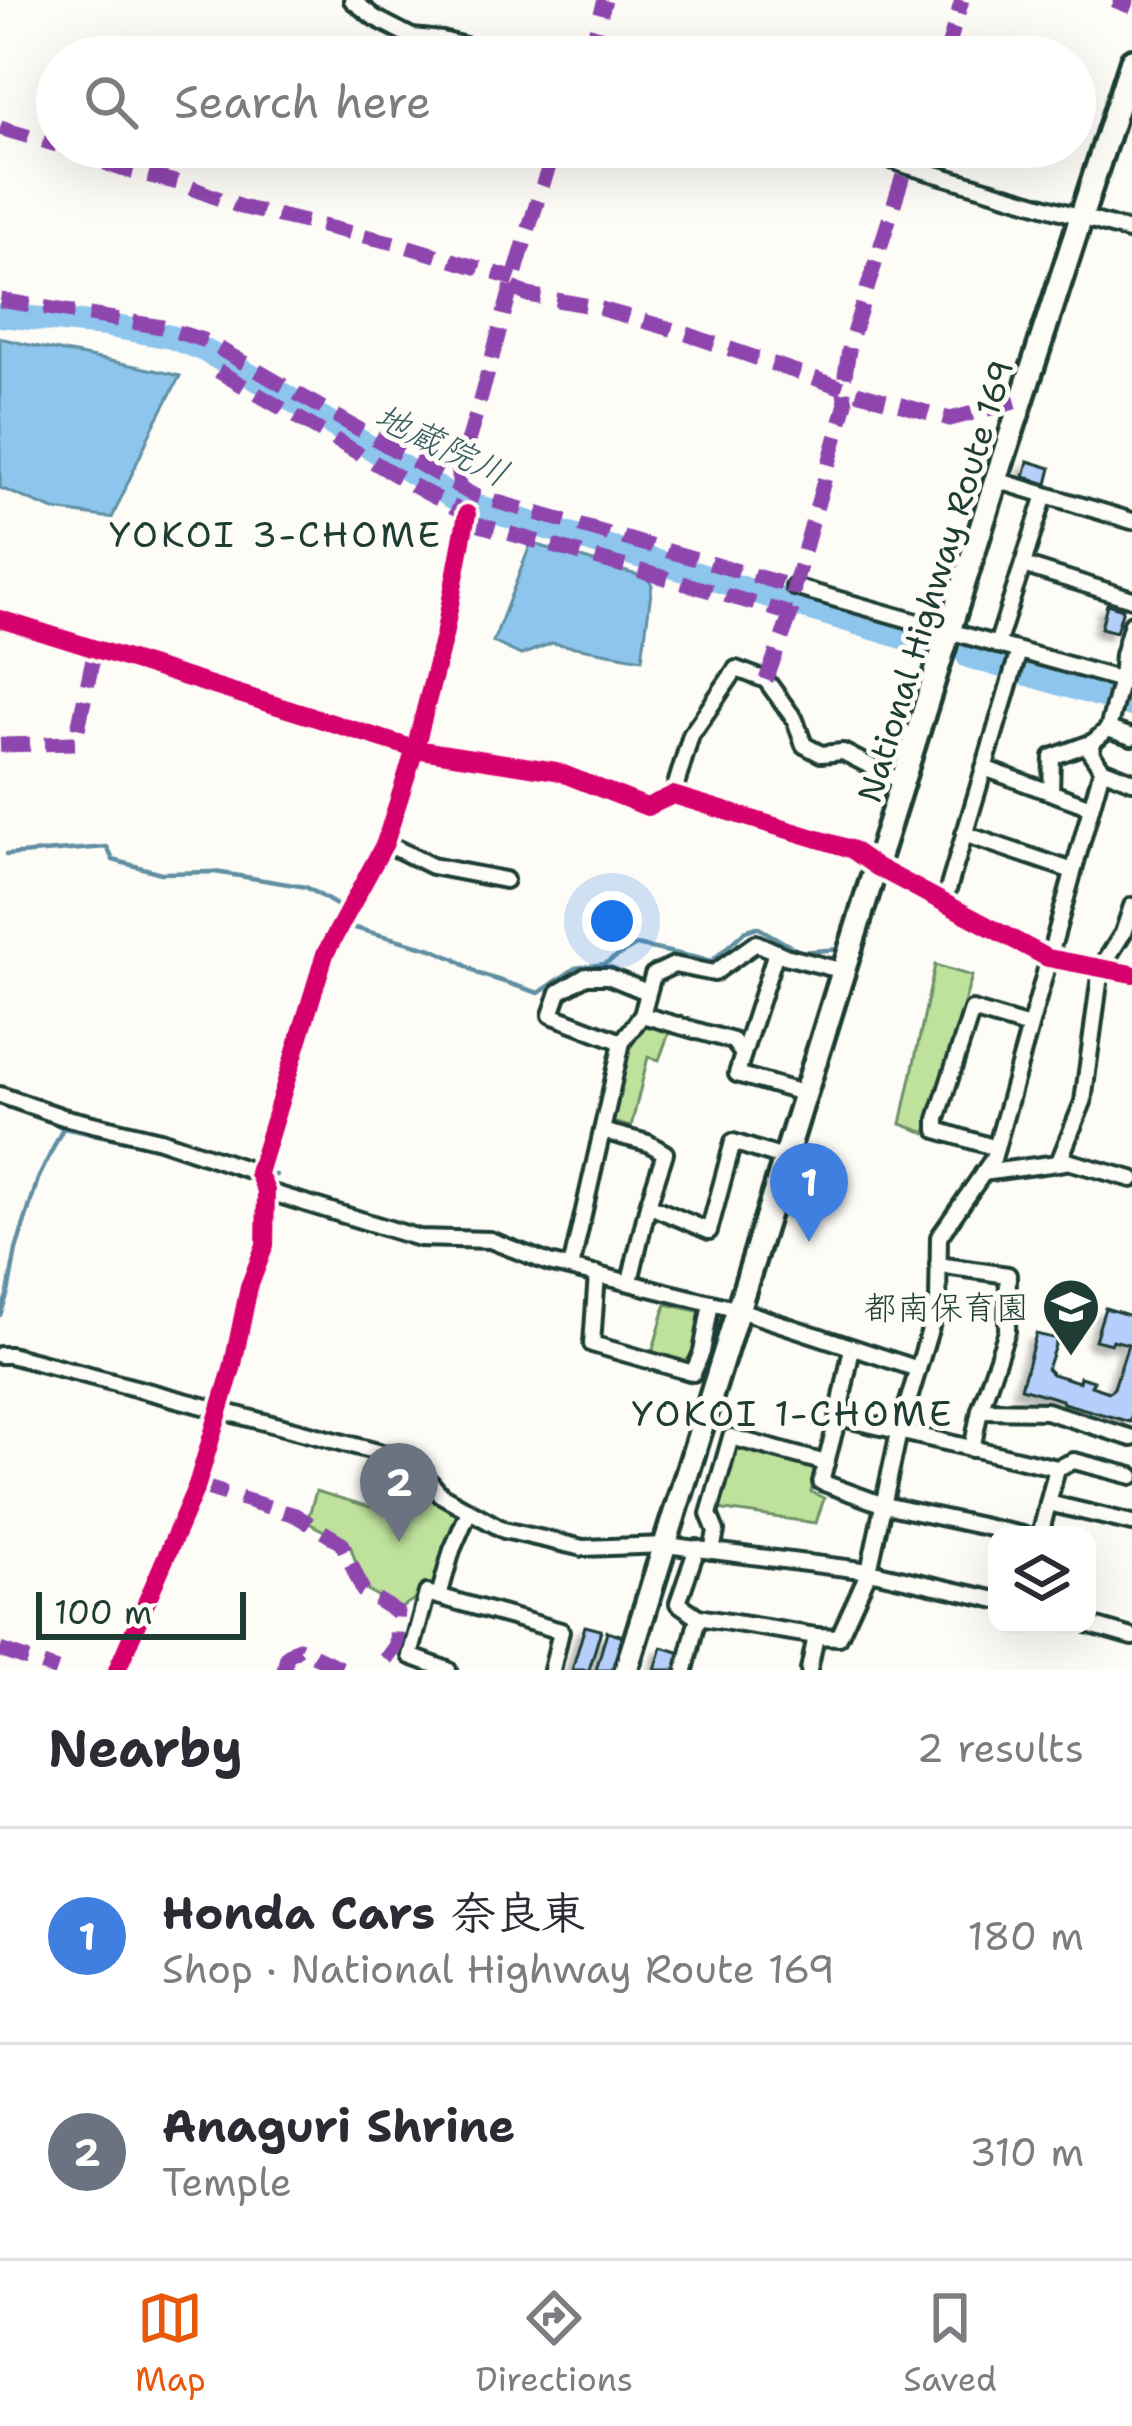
<!DOCTYPE html>
<html lang="en">
<head>
<meta charset="utf-8">
<style>
	:root { --surface:#fff; --page:#f2f2f3; --text:#2b2b33; --muted:#7c7c81; --line:#e1e1e2; --accent:#ea580c }
	body { margin:0; font-family:"Shantell Sans","Klee One",sans-serif; background:var(--page); color:var(--text) }
	.controls { position:absolute; right:36px; bottom:36px; display:grid; overflow:hidden; border-radius:24px; box-shadow:0 12px 48px #0002 }
	.controls button { width:108px; height:108px; display:grid; place-items:center; padding:0; border:0; border-bottom:3px solid var(--line); background:var(--surface); color:var(--text); font:60px sans-serif }
	.scale { position:absolute; left:36px; bottom:30px; width:210px; box-sizing:border-box; padding-left:12px; border:6px solid #1f3d34; border-top:0; font-size:33px; line-height:42px; white-space:nowrap; color:#1f3d34; -webkit-text-stroke:9px #fdfcf7; paint-order:stroke }
	.you { position:absolute; left:612px; top:921px; width:42px; height:42px; margin:-30px; border:9px solid #fff; border-radius:50%; background:#1a73e8; box-shadow:0 0 0 18px #1a73e833 }
	.badge { display:grid; place-items:center; width:78px; height:78px; border-radius:50%; background:var(--accent); color:#fff; font-size:39px; font-weight:700 }
	.pin { position:absolute; translate:-50% -99px; filter:drop-shadow(0 3px 6px #0008) }
	.pin::after { content:''; position:absolute; top:63px; width:42px; height:36px; background:inherit; clip-path:polygon(0 0,100% 0,50% 100%) }
	.list { margin:0; padding:0; list-style:none }
	h2 { display:flex; justify-content:space-between; align-items:center; height:156px; margin:0; padding:0 48px; font-size:51px }
	h2 small { font-size:39px; font-weight:400; color:var(--muted) }
	.list li { display:grid; grid-template-columns:78px 1fr auto; gap:36px; align-items:center; box-sizing:border-box; height:216px; padding:0 48px; border-top:3px solid var(--line) }
	.list b { display:block; font-size:45px; white-space:nowrap }
	.list p { margin:0; font-size:39px; white-space:nowrap; color:var(--muted) }
	.list em { font-size:39px; font-style:normal; color:var(--muted) }
	.icon { flex:none; width:66px; height:66px; fill:none; stroke:currentColor; stroke-width:2; stroke-linecap:round; stroke-linejoin:round }
	.map { position:relative; flex:none; width:1132px; height:1670px; overflow:hidden }
	.search { position:absolute; background:var(--surface); box-shadow:0 12px 48px #0002; left:36px; right:36px; top:36px; height:132px; display:flex; align-items:center; gap:30px; box-sizing:border-box; padding:0 42px; border-radius:66px; color:var(--muted); font-size:45px }
	.sheet { height:588px; background:var(--surface) }
	nav { display:flex; justify-content:space-around; align-items:center; box-sizing:border-box; height:168px; border-top:3px solid var(--line); background:var(--surface); font-size:33px; color:var(--muted) }
	nav a { display:grid; justify-items:center; gap:6px }
	nav .on { color:var(--accent) }
	.map>svg:first-child { display:block }
</style>
</head>
<body>
<div class="map">
<svg width="1132" height="1670" viewBox="0 0 1132 1670">
	<defs>
		<filter id="shadow"><feDropShadow dx="-7" dy="7" stdDeviation="3" flood-color="#0004"/></filter>
	</defs>
	<rect width="100%" height="100%" fill="#fdfcf7"/>
	<filter id="ink" filterUnits="userSpaceOnUse"><feTurbulence type="fractalNoise" baseFrequency=".00833" numOctaves="2"/><feDisplacementMap in="SourceGraphic" scale="24" xChannelSelector="R" yChannelSelector="G"/><feConvolveMatrix kernelMatrix="1 2 1 2 8 2 1 2 1" color-interpolation-filters="sRGB"/></filter>
	<g filter="url(#ink)">
		<g fill="#bee29c" stroke="#6e9068" stroke-width="3">
			<polygon points="935,965 972,976 926,1133 901,1124"/>
			<polygon points="644,1024 670,1030 659,1060 648,1057 631,1127 608,1121 635,1033"/>
			<polygon points="666,1304 701,1312 692,1357 684,1361 652,1353"/>
			<polygon points="737,1447 816,1470 811,1492 824,1498 816,1523 718,1509"/>
			<polygon points="422,1485 457,1516 431,1590 399,1608 365,1589 350,1545 307,1522 316,1491 370,1507"/>
		</g>
		<g fill="#8dc5ec" stroke="#618fa2" stroke-width="3">
			<path d="M0,338c59,15 120,23 180,38l-26,49 -42,93 -58,-8 -54,-22z"/>
			<polygon points="531,543 647,578 652,585 642,659 552,643 521,655 493,642"/>
		</g>
		<g fill="none" stroke-linecap="round" stroke-linejoin="round">
			<g stroke="#618fa2" stroke-width="4.5">
				<polyline points="6,855 107,847 113,860 161,873 215,872 306,887 338,906 351,927 432,949 455,959 479,974 539,993 575,968 604,964 636,945 712,961 745,931 757,927 800,952 840,949"/>
				<polyline points="45,1117 63,1128 156,1147 244,1176 251,1176"/>
				<polyline points="263,1176 276,1175"/>
				<polyline points="0,1315 8,1293 16,1250 38,1179 63,1128"/>
			</g>
			<g stroke="#8dc5ec" stroke-width="24">
				<polyline points="0,315 105,325 171,337 200,348 262,382 459,501 932,646"/>
				<polyline points="968,656 1132,705"/>
			</g>
		</g>
		<g fill="#b6cefc" stroke="#1f3d34" stroke-width="3" filter="url(#shadow)">
			<polygon points="1028,461 1051,468 1047,484 1024,477"/>
			<polygon points="1107,604 1123,609 1116,632 1101,628"/>
			<polygon points="1105,1308 1132,1316 1132,1414 1130,1422 1063,1403 1062,1400 1021,1388 1036,1334 1057,1339 1047,1369 1052,1374 1079,1382 1080,1377 1094,1381 1091,1386 1109,1392 1114,1388 1128,1344 1113,1340 1111,1344 1095,1340"/>
			<polygon points="585,1626 601,1630 589,1670 572,1670"/>
			<polygon points="607,1631 627,1637 617,1670 596,1670"/>
			<polygon points="662,1647 681,1653 676,1670 655,1670"/>
		</g>
		<g fill="none" stroke-linecap="round" stroke-linejoin="round">
			<defs>
				<g id="minor">
					<polyline points="352,0 375,18 412,37 442,40 506,57"/>
					<polyline points="855,147 905,165 1132,232"/>
					<polyline points="996,480 1132,521"/>
					<polyline points="1023,565 1132,599"/>
					<polyline points="794,587 1132,683"/>
					<polyline points="0,619 415,749 556,771 647,807 673,795 851,849 877,867 1048,958 1132,974"/>
					<polyline points="997,645 1045,495"/>
					<polyline points="1108,729 1132,737"/>
					<polyline points="984,768 1091,807"/>
					<polyline points="1102,769 1132,781"/>
					<polyline points="1051,792 1052,757 1093,742"/>
					<polyline points="673,795 691,735 736,669 766,680 795,720 804,745 821,754 843,752 903,783"/>
					<polyline points="964,834 1073,871"/>
					<polyline points="385,843 432,866 505,880"/>
					<polyline points="944,903 1019,651"/>
					<polyline points="1132,906 1123,933 1101,968 1083,1102 1060,1159 1132,1179"/>
					<polyline points="642,1015 733,1041 743,1054 737,1074 806,1094"/>
					<polyline points="622,1042 551,1015 559,992 586,976 608,976 647,992"/>
					<polyline points="743,1054 776,952"/>
					<polyline points="0,1095 63,1117 160,1140 258,1173"/>
					<polyline points="996,1148 937,1130 937,1119 972,1010 1029,1027"/>
					<polyline points="983,1173 1065,1162"/>
					<polyline points="266,1191 419,1238 490,1240 549,1263 739,1310 918,1369"/>
					<polyline points="648,1205 709,1231 733,1142 786,1159"/>
					<polyline points="938,1265 1008,1275 1007,1331 980,1410 972,1449"/>
					<polyline points="571,1268 602,1131"/>
					<polyline points="597,1274 592,1344 693,1373 702,1352 711,1303"/>
					<polyline points="630,1281 648,1205 665,1153 648,1143 602,1131 622,1042 642,1015 653,975 674,965 714,973 756,943 785,956 844,971"/>
					<polyline points="852,1348 838,1417 821,1482 884,1505 1023,1535"/>
					<polyline points="0,1355 10,1355 412,1461 441,1495 504,1530 583,1548 666,1545 869,1571 997,1600"/>
					<polyline points="980,1410 1046,1411 1132,1438"/>
					<polyline points="838,1417 1057,1468 1040,1535"/>
					<polyline points="1057,1468 1074,1461 1132,1476"/>
					<polyline points="1048,1503 1132,1523"/>
					<polyline points="712,1551 716,1531 709,1514 731,1437 826,1463"/>
					<polyline points="439,1596 452,1550 469,1511"/>
					<polyline points="698,1617 816,1636"/>
					<polyline points="1087,1624 1132,1637"/>
					<polyline points="117,1670 197,1485 232,1369 249,1287 265,1245 266,1191 258,1173 325,954 385,843 415,749 444,636 467,514"/>
					<polyline points="448,1670 410,1656 427,1593 561,1631 552,1670"/>
					<polyline points="685,1670 698,1617 678,1603 697,1548"/>
					<polyline points="809,1670 816,1636 839,1637 869,1571 899,1432 938,1303 939,1237 993,1159 1102,769 1091,753 1093,742 1108,729 1121,679 1123,655 1132,623"/>
				</g>
				<polyline id="highway" points="626,1670 996,480 1132,60"/>
			</defs>
			<use href="#minor" stroke="#1f3d34" stroke-width="22"/>
			<use href="#highway" stroke="#1f3d34" stroke-width="30"/>
			<use href="#minor" stroke="#fdfcf7" stroke-width="14"/>
			<use href="#highway" stroke="#fdfcf7" stroke-width="21"/>
			<g stroke="#8e44ad" stroke-width="15" stroke-dasharray="30 15" stroke-linecap="butt">
				<polyline points="1114,0 1132,7"/>
				<polyline points="588,57 605,0"/>
				<polyline points="945,57 962,0"/>
				<polyline points="0,128 57,145"/>
				<polyline points="63,147 121,169 179,183 241,207 399,244 515,279"/>
				<polyline points="513,288 528,295 591,306 678,331 843,388 950,419 1022,400"/>
				<polyline points="0,300 162,327 206,341 473,495 794,587"/>
				<polyline points="218,371 423,491 467,514 469,507"/>
				<path d="M459,489v-18c34,-108 58,-218 97,-324"/>
				<polyline points="466,521 791,614"/>
				<polyline points="766,680 791,614 794,587 846,403 843,388 850,343 912,147"/>
				<polyline points="0,745 75,743 95,649"/>
				<polyline points="197,1485 295,1515 342,1543 363,1591 397,1612 396,1645 378,1670"/>
				<polyline points="0,1650 57,1670"/>
				<polyline points="284,1670 287,1656 299,1648 344,1670"/>
			</g>
			<defs>
				<g id="cycleway">
					<polyline points="0,619 415,749 556,771 647,807 673,795 851,849 877,867 1048,958 1132,974"/>
					<polyline points="117,1670 197,1485 232,1369 249,1287 265,1245 266,1191 258,1173 325,954 385,843 415,749 444,636 467,514"/>
				</g>
			</defs>
			<use href="#cycleway" stroke="#fdfcf7" stroke-width="26"/>
			<use href="#cycleway" stroke="#d6006c" stroke-width="18"/>
		</g>
	</g>
	<defs>
		<symbol id="school-pin" viewBox="-11 -11 22 30"><path d="M0 17L-7.5 6A9.5 9.5 0 1 1 7.5 6Z" fill="#1f3d34" stroke="#fdfcf7"/><path d="M0-5L7-2L0 1L-7-2ZM-4 1L0 2.5L4 1V4Q0 6-4 4Z" fill="#fff"/></symbol>
	</defs>
	<g fill-rule="evenodd">
		<use href="#school-pin" x="1038" y="1274" width="66" height="90"/>
	</g>
	<g text-anchor="middle" stroke-width="10" stroke-linejoin="round" paint-order="stroke">
		<g font-size="33" fill="#1f3d34" stroke="#fdfcf7">
			<text transform="translate(935 581) rotate(-73)" y="12">National Highway Route 169</text>
		</g>
		<g font-size="33" fill="#1f3d34" stroke="#fdfcf7" text-anchor="end">
			<text x="1029" y="1319">都南保育園</text>
		</g>
		<g font-size="36" font-style="italic" fill="#3a5f62" stroke="#fdfcf7">
			<text transform="translate(442 444) rotate(26)" y="13">地蔵院川</text>
		</g>
		<g font-size="36" letter-spacing="3" fill="#1f3d34" stroke="#fdfcf7">
			<text x="276" y="547">YOKOI 3-CHOME</text>
			<text x="793" y="1426">YOKOI 1-CHOME</text>
		</g>
	</g>
</svg>
<div class="controls">
<button><svg class="icon" aria-label="layers" viewBox="0 0 24 24"><path d="M12 4l9 5-9 5-9-5zM3 14l9 5 9-5"/></svg></button>
</div>
<div class="scale">100 m</div>
<div class="you"></div>
<div class="pin badge" style="left:809px;top:1242px;background:#3f7fe0">1</div>
<div class="pin badge" style="left:399px;top:1542px;background:#6b7280">2</div>
<div class="search"><svg class="icon" aria-label="search" viewBox="0 0 24 24"><circle cx="10" cy="10" r="6"/><path d="M15 15l6 6"/></svg>Search here</div>
</div>
<section class="sheet">
<h2>Nearby<small>2 results</small></h2>
<ul class="list">
<li><span class="badge" style="background:#3f7fe0">1</span><div><b>Honda Cars 奈良東</b><p>Shop · National Highway Route 169</p></div><em>180 m</em></li>
<li><span class="badge" style="background:#6b7280">2</span><div><b>Anaguri Shrine</b><p>Temple</p></div><em>310 m</em></li>
</ul>
</section>
<nav>
<a class="on"><svg class="icon" aria-label="map" viewBox="0 0 24 24"><path d="M3 6l6-2 6 2 6-2v14l-6 2-6-2-6 2zM9 4v14M15 6v14"/></svg>Map</a>
<a><svg class="icon" aria-label="directions" viewBox="0 0 24 24"><path d="M12 3l9 9-9 9-9-9zM9 14v-3h6M13 9l2 2-2 2"/></svg>Directions</a>
<a><svg class="icon" aria-label="saved" viewBox="0 0 24 24"><path d="M7 4h10v16l-5-4-5 4z"/></svg>Saved</a>
</nav>
</body>
</html>
